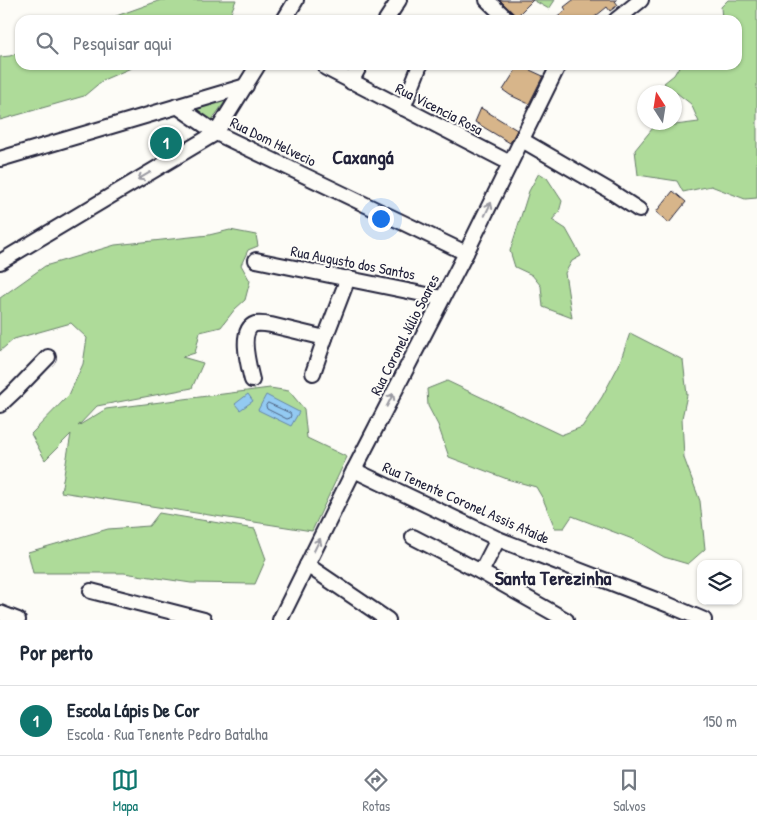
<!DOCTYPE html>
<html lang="pt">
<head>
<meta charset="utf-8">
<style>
	:root { --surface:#fff; --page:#f2f2f3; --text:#1f2937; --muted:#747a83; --line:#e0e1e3; --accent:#0f766e }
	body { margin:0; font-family:"Patrick Hand",sans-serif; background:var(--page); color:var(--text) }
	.controls { position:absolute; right:15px; bottom:15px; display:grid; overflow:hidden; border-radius:10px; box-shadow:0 1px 4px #0004 }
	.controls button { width:45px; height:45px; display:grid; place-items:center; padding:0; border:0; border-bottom:1px solid var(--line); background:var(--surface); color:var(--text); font:25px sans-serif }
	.compass { position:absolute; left:637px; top:85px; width:45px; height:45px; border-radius:50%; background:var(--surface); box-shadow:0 1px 4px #0004; rotate:348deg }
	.you { position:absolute; left:380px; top:218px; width:18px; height:18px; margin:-12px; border:4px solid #fff; border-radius:50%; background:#1a73e8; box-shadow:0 0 0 8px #1a73e833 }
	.badge { display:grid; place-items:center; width:32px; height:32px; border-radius:50%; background:var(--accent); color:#fff; font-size:16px; font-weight:700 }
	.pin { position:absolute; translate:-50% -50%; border:2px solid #fff; box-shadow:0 1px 5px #0006 }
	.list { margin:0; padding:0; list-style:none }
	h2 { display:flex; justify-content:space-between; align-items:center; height:65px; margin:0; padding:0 20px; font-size:21px }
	h2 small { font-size:16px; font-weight:400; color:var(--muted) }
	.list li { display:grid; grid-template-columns:32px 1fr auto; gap:15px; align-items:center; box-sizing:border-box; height:70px; padding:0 20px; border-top:1px solid var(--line) }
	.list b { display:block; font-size:19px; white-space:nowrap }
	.list p { margin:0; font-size:16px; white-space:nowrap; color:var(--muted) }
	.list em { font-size:16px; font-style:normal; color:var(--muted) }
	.icon { flex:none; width:28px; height:28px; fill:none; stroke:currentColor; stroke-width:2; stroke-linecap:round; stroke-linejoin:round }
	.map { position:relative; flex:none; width:757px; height:620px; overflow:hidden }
	.search { position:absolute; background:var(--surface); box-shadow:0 1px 4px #0004; left:15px; right:15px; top:15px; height:55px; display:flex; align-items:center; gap:12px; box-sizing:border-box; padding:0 18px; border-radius:15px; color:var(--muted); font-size:19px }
	.sheet { height:135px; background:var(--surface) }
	nav { display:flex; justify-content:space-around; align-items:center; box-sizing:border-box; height:70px; border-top:1px solid var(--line); background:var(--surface); font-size:14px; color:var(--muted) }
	nav a { display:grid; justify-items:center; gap:2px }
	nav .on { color:var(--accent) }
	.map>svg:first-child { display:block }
</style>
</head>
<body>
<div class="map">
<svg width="757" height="620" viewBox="0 0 757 620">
	<rect width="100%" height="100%" fill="#fdfcf7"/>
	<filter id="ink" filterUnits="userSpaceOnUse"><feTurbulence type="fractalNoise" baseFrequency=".02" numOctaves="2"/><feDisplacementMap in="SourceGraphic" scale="10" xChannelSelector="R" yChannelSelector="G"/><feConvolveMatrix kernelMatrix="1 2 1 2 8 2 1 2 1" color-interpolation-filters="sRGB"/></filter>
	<g filter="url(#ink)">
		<g fill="#aedb99" stroke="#687e6a">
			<polygon points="161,0 236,0 228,20 105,20"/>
			<polygon points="533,0 555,0 549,9"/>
			<polygon points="728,0 757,0 757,198 745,199 711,186 683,192 677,181 638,175 635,150 657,123 675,125 699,122 691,104 664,83 674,75 680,65 737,65 737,20 722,20 721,7"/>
			<polygon points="20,52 20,65 138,65 103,80 84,96 0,120 0,57 10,56"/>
			<polygon points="227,99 211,121 196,109 196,108"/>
			<polygon points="539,173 547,178 562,201 559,212 552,220 566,229 581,256 572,261 565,273 572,318 543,307 541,286 532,275 515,267 510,251 529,191"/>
			<polygon points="230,230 256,235 258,246 248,250 241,265 250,281 245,300 235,309 221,327 200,332 195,353 182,357 203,363 192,388 97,406 78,426 106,409 270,388 289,391 304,409 307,438 347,457 312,531 61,492 71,434 45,460 31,434 69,395 83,364 87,338 71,323 14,339 0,351 0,298 45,266 115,245 209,235"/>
			<polygon points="630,333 683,360 687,395 682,418 684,458 700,501 705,549 688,564 664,557 635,540 572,516 564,528 555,528 543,499 536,487 507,479 449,457 438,425 428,406 427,389 447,381 561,435 582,427 602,397 619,365"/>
			<polygon points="159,513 255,529 266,559 255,584 191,583 124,573 33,573 28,552 108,529 149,526"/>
		</g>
		<g fill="#93caf2" stroke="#6687a9">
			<polygon points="248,394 253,401 240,410 235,404"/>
			<polygon points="266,395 299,412 291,426 258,410"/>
		</g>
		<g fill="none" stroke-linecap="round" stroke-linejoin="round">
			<polygon stroke="#4f6584" stroke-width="1" points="268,403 290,413 291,415 290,418 287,419 267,409 266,406"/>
		</g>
		<g fill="#d7b58a" stroke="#22223b">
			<polygon points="500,0 533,0 516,17"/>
			<polygon points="573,0 617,0 615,1 618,5 610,11 607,7 591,20 554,20 566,10 564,7"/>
			<polygon points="519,65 543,76 529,104 510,95 503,90"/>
			<polygon points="481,108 517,130 510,143 475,122"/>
			<polygon points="673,191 686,202 669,223 656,212"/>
		</g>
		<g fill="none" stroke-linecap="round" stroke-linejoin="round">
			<defs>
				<g id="minor">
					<polyline points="487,0 508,20"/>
					<polyline points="284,20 296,0"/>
					<polyline points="386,20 399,0"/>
					<polyline points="616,20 641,0"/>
					<polyline points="326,68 510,163"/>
					<polyline points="351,82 360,65"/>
					<polyline points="177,106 216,133 466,253"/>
					<polyline points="403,108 420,65"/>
					<polyline points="522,140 610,191 639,210"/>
					<polyline points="0,159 246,86"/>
					<polyline points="256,260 442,298"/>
					<polyline points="0,262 216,133 258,65"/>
					<polyline points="313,373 325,338 348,278"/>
					<path d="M252,380c-3,-13 -14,-50 3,-56 6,-1 11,0 16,1l54,13"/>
					<polyline points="0,405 16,390 48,357"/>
					<polyline points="354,470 498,539 669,605 704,620"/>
					<polyline points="413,537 481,572 566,620"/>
					<polyline points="307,565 388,620"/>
					<polyline points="481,572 498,539"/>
					<polyline points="91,591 204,620"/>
					<polyline points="0,613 18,620"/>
					<polyline points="280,620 354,470 466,253 557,68 560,65"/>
				</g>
			</defs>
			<use href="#minor" stroke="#22223b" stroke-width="18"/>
			<use href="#minor" stroke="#fdfcf7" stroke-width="14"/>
		</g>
		<defs><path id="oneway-shaft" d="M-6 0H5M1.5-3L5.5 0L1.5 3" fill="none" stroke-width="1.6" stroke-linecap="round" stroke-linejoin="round" transform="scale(1.25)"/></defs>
		<g stroke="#9a9aa2">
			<use href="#oneway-shaft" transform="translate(144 176) rotate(149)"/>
			<use href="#oneway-shaft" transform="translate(488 209) rotate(-64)"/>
			<use href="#oneway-shaft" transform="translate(390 400) rotate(-63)"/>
			<use href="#oneway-shaft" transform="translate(317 545) rotate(-64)"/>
		</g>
	</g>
	<g text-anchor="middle" stroke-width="4" stroke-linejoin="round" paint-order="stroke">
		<g font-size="15" fill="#22223b" stroke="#fdfcf7">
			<text transform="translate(439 109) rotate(27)" y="5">Rua Vicencia Rosa</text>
			<text transform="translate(273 142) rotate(26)" y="5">Rua Dom Helvecio</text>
			<text transform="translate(353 263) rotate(11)" y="5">Rua Augusto dos Santos</text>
			<text transform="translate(405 335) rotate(-63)" y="5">Rua Coronel Júlio Soares</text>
			<text transform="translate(466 503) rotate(24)" y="5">Rua Tenente Coronel Assis Ataide</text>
		</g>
		<g font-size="20" font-weight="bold" fill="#22223b" stroke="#fdfcf7">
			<text x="363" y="164">Caxangá</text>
			<text x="553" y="585">Santa Terezinha</text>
		</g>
	</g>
</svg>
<div class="controls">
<button><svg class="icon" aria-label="layers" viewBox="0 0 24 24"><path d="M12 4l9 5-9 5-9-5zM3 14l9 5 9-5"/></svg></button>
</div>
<svg class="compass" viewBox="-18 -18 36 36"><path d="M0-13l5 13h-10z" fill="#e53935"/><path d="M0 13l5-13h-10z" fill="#747a83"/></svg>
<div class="you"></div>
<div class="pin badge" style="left:166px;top:143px">1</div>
<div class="search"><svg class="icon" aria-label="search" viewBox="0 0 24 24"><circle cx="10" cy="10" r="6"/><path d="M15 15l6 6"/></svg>Pesquisar aqui</div>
</div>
<section class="sheet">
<h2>Por perto<small></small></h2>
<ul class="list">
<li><span class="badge">1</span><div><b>Escola Lápis De Cor</b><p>Escola · Rua Tenente Pedro Batalha</p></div><em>150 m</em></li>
</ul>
</section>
<nav>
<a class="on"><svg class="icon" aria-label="map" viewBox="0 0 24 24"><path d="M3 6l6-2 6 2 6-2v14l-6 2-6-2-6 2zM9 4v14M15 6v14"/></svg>Mapa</a>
<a><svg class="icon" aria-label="directions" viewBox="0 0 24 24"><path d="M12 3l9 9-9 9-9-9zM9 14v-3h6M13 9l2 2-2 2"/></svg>Rotas</a>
<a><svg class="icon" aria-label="saved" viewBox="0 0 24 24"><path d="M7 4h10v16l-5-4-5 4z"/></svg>Salvos</a>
</nav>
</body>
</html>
